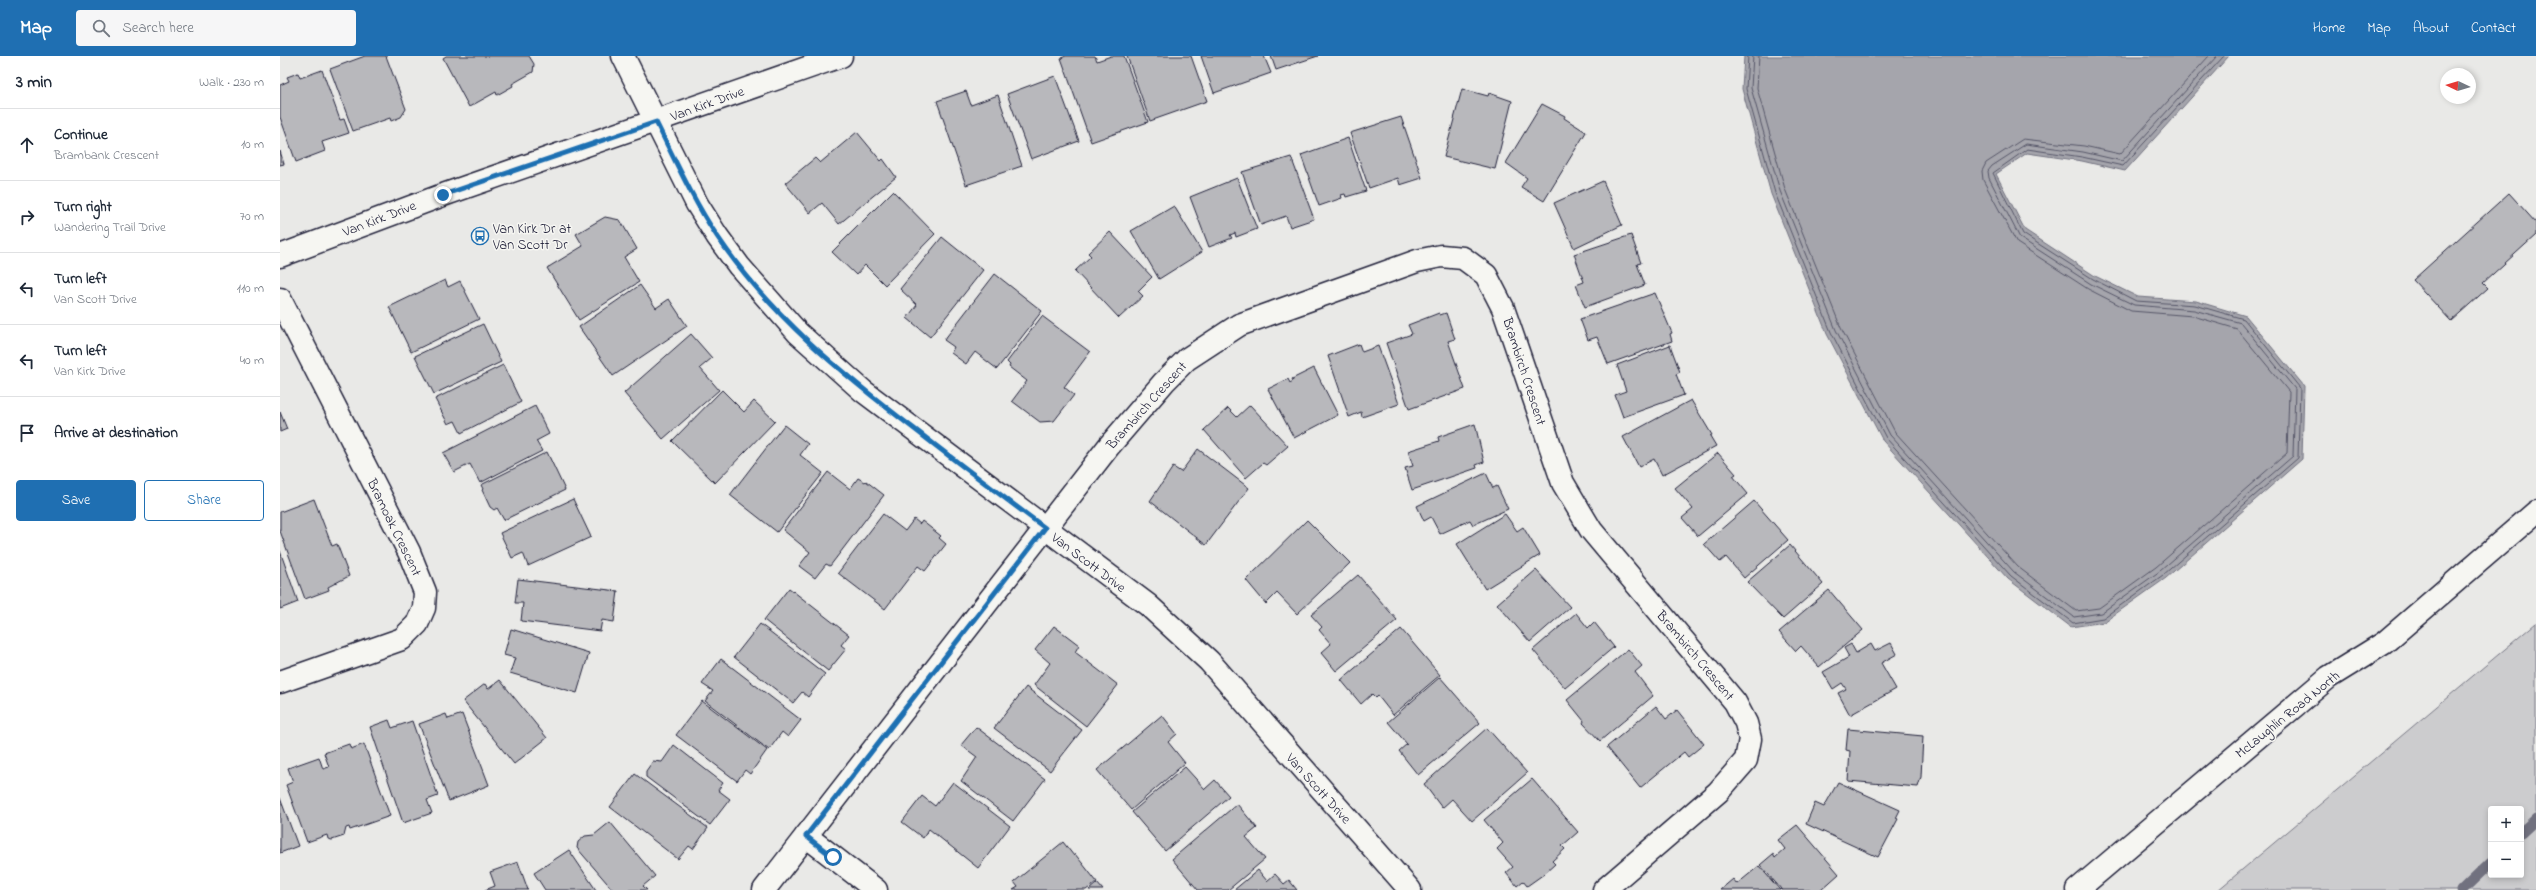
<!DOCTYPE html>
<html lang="en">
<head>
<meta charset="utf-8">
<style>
	:root { --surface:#fff; --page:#f6f6f7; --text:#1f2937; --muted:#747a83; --line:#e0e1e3; --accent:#1f6fb2 }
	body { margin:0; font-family:"Indie Flower",sans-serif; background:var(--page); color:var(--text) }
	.controls { position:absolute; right:12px; bottom:12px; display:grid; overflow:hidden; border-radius:4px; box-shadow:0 2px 6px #0003 }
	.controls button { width:36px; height:36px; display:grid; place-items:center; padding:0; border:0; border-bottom:1px solid var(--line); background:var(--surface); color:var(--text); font:20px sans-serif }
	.compass { position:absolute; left:2160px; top:12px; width:36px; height:36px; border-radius:50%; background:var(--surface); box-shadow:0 2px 6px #0003; rotate:274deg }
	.stop { position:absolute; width:12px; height:12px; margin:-9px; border:3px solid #1f6fb2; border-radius:50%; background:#fff }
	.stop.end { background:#1f6fb2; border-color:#fff; box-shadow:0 1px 4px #0008 }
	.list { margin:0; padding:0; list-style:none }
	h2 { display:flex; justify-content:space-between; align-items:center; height:52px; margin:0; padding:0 16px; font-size:17px }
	h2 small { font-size:13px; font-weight:400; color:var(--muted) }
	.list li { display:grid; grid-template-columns:26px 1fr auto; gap:12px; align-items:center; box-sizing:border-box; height:72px; padding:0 16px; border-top:1px solid var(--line) }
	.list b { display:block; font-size:15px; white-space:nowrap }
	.list p { margin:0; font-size:13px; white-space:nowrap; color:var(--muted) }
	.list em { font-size:13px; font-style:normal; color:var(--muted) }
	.actions { display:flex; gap:8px; padding:12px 16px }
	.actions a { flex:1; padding:9px 0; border:1px solid var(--accent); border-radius:4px; text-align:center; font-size:14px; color:var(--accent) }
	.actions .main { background:var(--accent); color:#fff }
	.icon { flex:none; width:22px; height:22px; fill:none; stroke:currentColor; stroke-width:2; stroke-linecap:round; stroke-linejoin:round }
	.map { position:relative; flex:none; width:2256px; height:834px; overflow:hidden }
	header { display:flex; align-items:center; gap:24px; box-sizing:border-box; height:56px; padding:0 20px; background:var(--accent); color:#fff }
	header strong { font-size:19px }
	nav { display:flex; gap:22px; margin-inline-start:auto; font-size:14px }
	.search { width:280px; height:36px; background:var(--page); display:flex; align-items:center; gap:10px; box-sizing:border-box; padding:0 14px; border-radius:4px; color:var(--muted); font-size:15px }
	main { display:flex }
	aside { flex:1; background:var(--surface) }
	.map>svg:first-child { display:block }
</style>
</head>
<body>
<header>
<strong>Map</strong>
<div class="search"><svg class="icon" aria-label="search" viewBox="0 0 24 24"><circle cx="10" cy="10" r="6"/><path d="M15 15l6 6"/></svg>Search here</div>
<nav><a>Home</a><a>Map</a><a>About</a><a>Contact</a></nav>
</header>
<main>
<aside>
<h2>3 min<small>Walk · 230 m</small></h2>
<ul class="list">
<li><svg class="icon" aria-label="ahead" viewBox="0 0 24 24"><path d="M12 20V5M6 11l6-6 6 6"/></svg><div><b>Continue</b><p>Brambank Crescent</p></div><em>10 m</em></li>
<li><svg class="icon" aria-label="right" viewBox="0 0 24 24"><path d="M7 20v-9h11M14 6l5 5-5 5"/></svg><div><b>Turn right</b><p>Wandering Trail Drive</p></div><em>70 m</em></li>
<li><svg class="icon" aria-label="left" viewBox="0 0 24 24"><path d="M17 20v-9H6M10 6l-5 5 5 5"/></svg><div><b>Turn left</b><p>Van Scott Drive</p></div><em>110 m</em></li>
<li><svg class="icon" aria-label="left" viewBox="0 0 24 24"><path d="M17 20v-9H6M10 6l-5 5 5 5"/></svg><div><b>Turn left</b><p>Van Kirk Drive</p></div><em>40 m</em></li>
<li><svg class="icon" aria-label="arrive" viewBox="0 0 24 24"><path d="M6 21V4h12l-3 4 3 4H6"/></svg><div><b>Arrive at destination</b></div></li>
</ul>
<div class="actions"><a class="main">Save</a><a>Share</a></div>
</aside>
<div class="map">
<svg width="2256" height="834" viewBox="0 0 2256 834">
	<rect width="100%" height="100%" fill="#e9e9e7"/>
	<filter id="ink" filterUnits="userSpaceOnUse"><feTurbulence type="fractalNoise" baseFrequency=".025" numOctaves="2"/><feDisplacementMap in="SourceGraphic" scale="8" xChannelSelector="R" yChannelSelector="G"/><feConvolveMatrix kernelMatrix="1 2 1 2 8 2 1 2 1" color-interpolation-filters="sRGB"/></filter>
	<g filter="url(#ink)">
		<path fill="#ccccce" stroke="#777784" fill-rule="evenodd" d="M2256,567v267h-318zM2211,753h30v66h-30z"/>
		<polygon fill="#a5a5ac" stroke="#71717f" points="1464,0 1949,0 1845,115 1802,105 1747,97 1716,118 1745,174 1815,220 1858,241 1916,245 1966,260 2024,330 2022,403 1886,522 1824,566 1791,571 1728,523 1603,385 1547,278 1491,138 1462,33"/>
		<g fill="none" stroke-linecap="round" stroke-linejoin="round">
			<g stroke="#565668" stroke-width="1">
				<polyline points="1468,0 1466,33 1495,137 1551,276 1606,382 1731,520 1793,567 1823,562 1883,519 2018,402 2020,332 1964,263 1915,249 1856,245 1813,223 1743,178 1713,117 1747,93 1802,101 1843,110 1944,0"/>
				<polyline points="1473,0 1471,32 1500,135 1556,274 1610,379 1734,516 1794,561 1821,557 1880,515 2013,400 2015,333 1961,267 1914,254 1854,249 1811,228 1740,182 1709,122 1708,115 1712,110 1746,88 1803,96 1842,105 1937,0"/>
				<polyline points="1479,0 1477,32 1505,133 1561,272 1615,376 1738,511 1796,555 1819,552 1876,511 2007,397 2009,336 1957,273 1913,260 1851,255 1808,233 1737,187 1703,124 1702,115 1706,107 1743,83 1804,90 1840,98 1929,0"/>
			</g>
			<g stroke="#71717f" stroke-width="11">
				<polyline points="2241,777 2256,763"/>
				<polyline points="2182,834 2211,806"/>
			</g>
		</g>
		<g fill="#b8b8bc" stroke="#22223b">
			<polygon points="85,0 106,0 126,53 121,61 111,65 110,62 73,75 50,13"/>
			<polygon points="166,0 249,0 254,8 253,16 232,28 233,30 217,39 216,36 189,51 163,2"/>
			<polygon points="786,0 815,0 817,5 831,0 844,0 868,66 811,86 781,2"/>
			<polygon points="847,0 911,0 927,45 870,65"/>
			<polygon points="921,0 984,0 991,17 934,37"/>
			<polygon points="991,0 1038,0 996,14"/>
			<polygon points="42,14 60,64 64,63 69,77 42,86 45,95 16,106 0,61 0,29 9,25 7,21 18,17 20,22"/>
			<polygon points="775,20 799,85 751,103 727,38"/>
			<polygon points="1182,33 1208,40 1209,37 1232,45 1215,113 1164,101"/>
			<polygon points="686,35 691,49 718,39 742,110 686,129 657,45"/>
			<polygon points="1262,48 1285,60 1284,62 1306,76 1264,145 1241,131 1247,122 1226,107"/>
			<polygon points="1121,61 1142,122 1120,129 1118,122 1089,132 1070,77"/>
			<polygon points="577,76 601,105 603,103 616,121 559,168 542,147 530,157 505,127 535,102 540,107"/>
			<polygon points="1068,82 1086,135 1066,141 1065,138 1061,139 1062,142 1039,150 1021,99"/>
			<polygon points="0,95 4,108 0,109"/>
			<polygon points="1011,101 1034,163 1010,171 1006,160 981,169 962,116"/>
			<polygon points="957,122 977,173 956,181 955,177 950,179 952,182 929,191 910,141"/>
			<polygon points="1323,125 1342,169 1294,192 1274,147"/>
			<polygon points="613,135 655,178 605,229 585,209 576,219 552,196"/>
			<polygon points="2229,137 2256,167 2256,179 2203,227 2208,232 2171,265 2133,224"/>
			<polygon points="894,150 922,196 879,223 851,175"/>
			<polygon points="325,161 340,164 357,193 344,201 359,226 299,264 267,212 303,190 296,178"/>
			<polygon points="830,176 872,221 858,235 863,240 839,262 795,215 811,200 808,197"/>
			<polygon points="1351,179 1361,207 1357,208 1365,229 1305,251 1296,229 1304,226 1294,198"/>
			<polygon points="662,181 703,214 650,281 627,262 637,249 620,233"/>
			<polygon points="715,218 762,255 717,313 695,296 686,308 671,297 674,291 664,284"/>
			<polygon points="165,224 168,231 180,225 199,263 131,296 109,251"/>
			<polygon points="360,229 376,252 389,243 407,270 333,320 299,271"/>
			<polygon points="1375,237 1392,277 1390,278 1392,285 1328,308 1317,281 1308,284 1300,263"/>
			<polygon points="1159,257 1160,259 1166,257 1175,283 1168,285 1185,333 1129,353 1106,287 1132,278 1128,269"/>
			<polygon points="762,260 810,296 784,331 794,339 774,365 760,366 732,345 747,325 729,311 730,309 727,306"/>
			<polygon points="203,268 221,306 154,338 135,300"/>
			<polygon points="411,278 432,302 420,312 439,334 383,383 344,337"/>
			<polygon points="1079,288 1082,296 1098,290 1119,348 1082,361 1081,356 1069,361 1048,300"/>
			<polygon points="1390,289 1400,316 1396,318 1404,339 1343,361 1335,339 1346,335 1337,309"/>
			<polygon points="223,309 241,346 181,377 175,365 168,368 155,343"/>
			<polygon points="1034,312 1058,359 1014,382 988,333 1008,323 1010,327 1013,325 1012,323"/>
			<polygon points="442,334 464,356 474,345 495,365 435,427 392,385"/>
			<polygon points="1411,344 1432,379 1430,380 1436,390 1382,419 1374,403 1359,411 1343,381"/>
			<polygon points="970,349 1008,390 986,409 983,407 966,422 924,374 948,352 957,361"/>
			<polygon points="255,350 269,378 256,385 262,395 200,427 190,408 174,416 163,397"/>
			<polygon points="0,356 7,373 0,376"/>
			<polygon points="1195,368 1204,406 1196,409 1197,412 1132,434 1125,412 1133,410 1128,395 1159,385 1158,381"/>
			<polygon points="504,369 528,388 520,399 543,417 497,476 450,439"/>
			<polygon points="918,393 969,432 926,489 870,445 893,411 901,416"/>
			<polygon points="267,396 285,434 224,464 217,452 214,454 210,451 202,434 203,433 201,429"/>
			<polygon points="1438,397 1456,418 1453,420 1468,438 1418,480 1402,462 1413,453 1395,432"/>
			<polygon points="548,416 570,433 578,422 585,426 586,425 604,439 550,510 546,508 535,522 519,510 530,496 503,474"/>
			<polygon points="1206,417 1213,432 1217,430 1228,453 1193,469 1190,464 1160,478 1151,461 1144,465 1137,450"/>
			<polygon points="34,443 52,490 57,488 69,520 48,531 49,534 25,543 0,475 0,456"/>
			<polygon points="293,443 311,481 248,510 243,497 232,502 220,477"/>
			<polygon points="1474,445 1508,484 1464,522 1446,501 1440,506 1424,488"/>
			<polygon points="603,458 625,475 634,463 640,468 642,465 661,480 659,482 666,488 645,515 638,510 605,553 558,517"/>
			<polygon points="1225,458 1237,475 1243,471 1260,499 1205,533 1177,488"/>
			<polygon points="1027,464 1070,507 1017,558 997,537 986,548 966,524"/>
			<polygon points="1510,489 1543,528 1503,563 1467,526"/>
			<polygon points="0,495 18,546 0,553"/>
			<polygon points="1256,514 1290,551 1250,586 1217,548"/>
			<polygon points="1078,519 1117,564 1056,615 1041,597 1051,588 1039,574 1042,571 1031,559"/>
			<polygon points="238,523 338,535 334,566 322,564 320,575 241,565 243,547 235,547"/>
			<polygon points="509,532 569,579 561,589 566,593 548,615 484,564"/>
			<polygon points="1549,534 1583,574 1539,611 1521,590 1516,595 1499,576"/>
			<polygon points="1296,557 1308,572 1314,566 1334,591 1285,632 1253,594"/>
			<polygon points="480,568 545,618 528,641 522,636 513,647 454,601"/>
			<polygon points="774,570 799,589 795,596 838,629 806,670 754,629 770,607 755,594"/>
			<polygon points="231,573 309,597 297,637 230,617 235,602 224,599"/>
			<polygon points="1121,573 1160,619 1113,659 1098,640 1096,642 1092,638 1081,648 1061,624"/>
			<polygon points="1611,587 1617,598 1601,607 1616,633 1570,659 1558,637 1566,633 1562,627 1553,633 1543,616 1569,601 1564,592 1571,588 1576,597 1591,588 1595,595"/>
			<polygon points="1348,593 1362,610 1355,616 1373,640 1320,685 1303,667 1304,665 1287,644"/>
			<polygon points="441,603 521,664 508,681 502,676 489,694 425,645 433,635 422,628"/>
			<polygon points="1160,621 1200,667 1138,719 1119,695 1127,688 1108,666"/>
			<polygon points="220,624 267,682 234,708 183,645 205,628 208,633"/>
			<polygon points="746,631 802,674 770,715 714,672"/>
			<polygon points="422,645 487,694 470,718 465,714 457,725 396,679"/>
			<polygon points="1376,650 1386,663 1397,654 1424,688 1408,701 1404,696 1360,732 1327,691"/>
			<polygon points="166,658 168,663 182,658 209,729 169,745 139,668"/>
			<polygon points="882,659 897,678 888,686 905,707 851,754 817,714"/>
			<polygon points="109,664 112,672 132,665 158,740 147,744 152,757 123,767 90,671"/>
			<polygon points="696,671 765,723 733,765 681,725 697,701 681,689"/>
			<polygon points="1207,672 1247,717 1192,765 1172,743 1162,752 1144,728"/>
			<polygon points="1568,673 1643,680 1641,721 1638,731 1568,725 1570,695 1566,694"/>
			<polygon points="69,688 71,693 84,688 110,760 70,774 69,771 66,772 64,780 52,784 48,783 47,779 27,786 6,729 13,726 8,712 39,701 43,713 49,711 44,697"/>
			<polygon points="394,689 443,727 438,734 450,743 430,769 366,721 366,715 373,705 382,706"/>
			<polygon points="905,711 925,733 935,724 949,740 885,795 852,756"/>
			<polygon points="355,718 428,772 413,793 409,790 398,803 330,751"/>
			<polygon points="1252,723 1298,776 1282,790 1285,793 1272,805 1275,808 1264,818 1247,830 1243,825 1237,830 1226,817 1233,811 1217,793 1223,787 1204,764"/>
			<polygon points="673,726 730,770 698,812 649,773 643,782 622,766 642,740 655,750"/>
			<polygon points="1558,726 1620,754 1616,762 1618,763 1598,801 1526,768 1535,747 1544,751"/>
			<polygon points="0,742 18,790 0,797"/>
			<polygon points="957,748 977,772 966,781 985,803 948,834 918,834 892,803"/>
			<polygon points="330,766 375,820 363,830 367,834 333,834 297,792 298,786 305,780 314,779"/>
			<polygon points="1517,769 1559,818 1541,834 1502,834 1480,809 1493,798 1495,802 1505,793 1498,784"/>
			<polygon points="783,786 794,800 795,798 817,826 806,834 733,834 738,831 734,826"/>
			<polygon points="289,794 316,834 265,834 254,817"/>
			<polygon points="238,806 248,834 205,834 215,830 210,816"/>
			<polygon points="1479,810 1500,834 1440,834 1453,823 1457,828"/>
			<polygon points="978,814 987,825 995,818 1004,828 1009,824 1017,834 954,834"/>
			<polygon points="817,827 823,834 809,834"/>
		</g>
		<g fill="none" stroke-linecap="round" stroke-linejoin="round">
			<defs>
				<g id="minor">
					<polyline points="343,0 417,148 437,180 459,210 518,277 583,335 868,549 929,605 1130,834"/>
					<polyline points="0,200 163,139 561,0"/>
					<polyline points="0,243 129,496 145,536 144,552 137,568 122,583 0,626"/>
					<polyline points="526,780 596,834"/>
					<polyline points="484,834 829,390 884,326 907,303 959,269 1137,205 1161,200 1183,202 1206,219 1223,252 1283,427 1311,474 1455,646 1466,667 1470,683 1466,704 1438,736 1324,834"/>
				</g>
				<polyline id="major" points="1797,834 2049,621 2104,587 2256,456"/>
			</defs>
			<use href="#minor" stroke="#22223b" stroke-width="25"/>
			<use href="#major" stroke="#22223b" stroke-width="25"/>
			<use href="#minor" stroke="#f6f6f2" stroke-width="22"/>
			<use href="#major" stroke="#f6f6f2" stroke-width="22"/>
		</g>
	</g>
	<g fill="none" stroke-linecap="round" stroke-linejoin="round" filter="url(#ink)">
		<path stroke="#1f6fb2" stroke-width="5" d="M163,139l213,-73c19,38 37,78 61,114 53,79 125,138 200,195 42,33 85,65 128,97l-239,308 27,21"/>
	</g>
	<defs>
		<symbol id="bus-ring" viewBox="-11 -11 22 22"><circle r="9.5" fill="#f6f6f2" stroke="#1f6fb2" stroke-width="1.5"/><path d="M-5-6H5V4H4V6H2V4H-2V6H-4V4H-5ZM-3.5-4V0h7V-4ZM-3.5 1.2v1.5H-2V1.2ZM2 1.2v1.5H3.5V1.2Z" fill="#1f6fb2"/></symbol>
	</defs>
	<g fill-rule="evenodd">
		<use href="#bus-ring" x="190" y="170" width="20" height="20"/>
	</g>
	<g text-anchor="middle" stroke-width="3" stroke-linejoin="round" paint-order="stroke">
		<g font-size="14" fill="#22223b" stroke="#f6f6f2">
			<text transform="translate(427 47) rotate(-20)" y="5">Van Kirk Drive</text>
			<text transform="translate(99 162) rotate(-21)" y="5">Van Kirk Drive</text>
			<text transform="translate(1245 315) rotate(72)" y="5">Brambirch Crescent</text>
			<text transform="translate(866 349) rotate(-48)" y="5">Brambirch Crescent</text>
			<text transform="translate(115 471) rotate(64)" y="5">Bramoak Crescent</text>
			<text transform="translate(809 506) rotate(37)" y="5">Van Scott Drive</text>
			<text transform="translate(1416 599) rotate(50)" y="5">Brambirch Crescent</text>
			<text transform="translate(2007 658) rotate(-39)" y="5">McLaughlin Road North</text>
			<text transform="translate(1039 732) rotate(48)" y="5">Van Scott Drive</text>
		</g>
		<g font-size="14" fill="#22223b" stroke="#f6f6f2" text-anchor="start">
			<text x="213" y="177">Van Kirk Dr at<tspan x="213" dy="16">Van Scott Dr</tspan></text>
		</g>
	</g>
</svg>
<div class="controls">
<button>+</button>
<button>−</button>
</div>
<svg class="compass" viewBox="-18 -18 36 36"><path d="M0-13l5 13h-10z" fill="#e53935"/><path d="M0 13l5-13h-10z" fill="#747a83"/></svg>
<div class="stop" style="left:553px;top:801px"></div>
<div class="stop end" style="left:163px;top:139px"></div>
</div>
</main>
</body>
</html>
